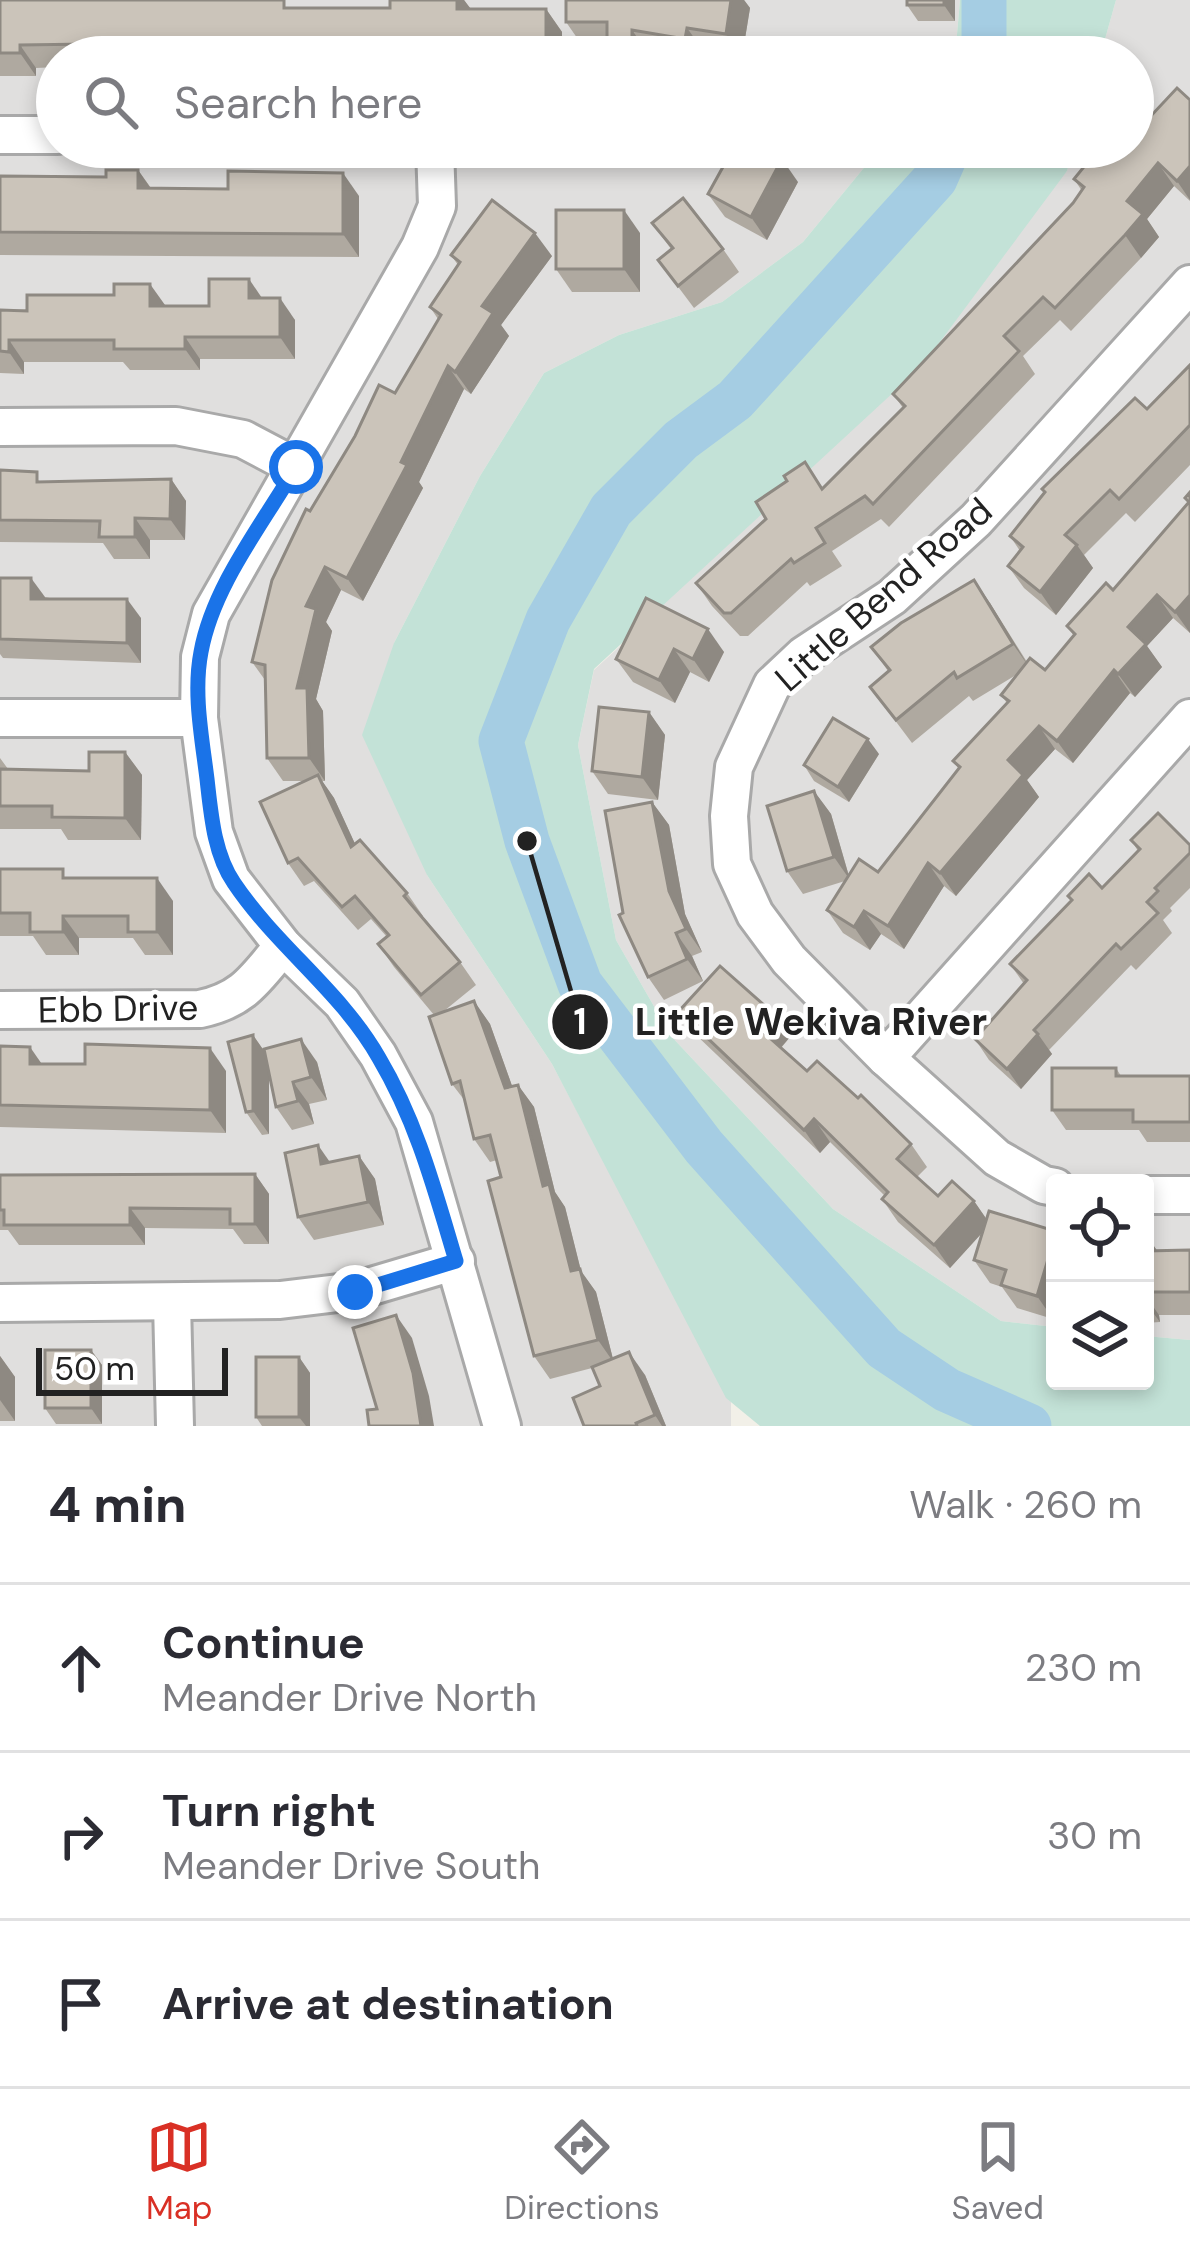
<!DOCTYPE html>
<html lang="en">
<head>
<meta charset="utf-8">
<style>
	:root { --surface:#fff; --page:#f2f2f3; --text:#2b2b33; --muted:#7c7c81; --line:#e1e1e2; --accent:#d93025 }
	body { margin:0; font-family:"DM Sans",sans-serif; background:var(--page); color:var(--text) }
	.controls { position:absolute; right:36px; bottom:36px; display:grid; overflow:hidden; border-radius:12px; box-shadow:0 6px 18px #0003 }
	.controls button { width:108px; height:108px; display:grid; place-items:center; padding:0; border:0; border-bottom:3px solid var(--line); background:var(--surface); color:var(--text); font:60px sans-serif }
	.scale { position:absolute; left:36px; bottom:30px; width:192px; box-sizing:border-box; padding-left:12px; border:6px solid #222; border-top:0; font-size:33px; line-height:42px; white-space:nowrap; color:#222; -webkit-text-stroke:9px #fff; paint-order:stroke }
	.stop { position:absolute; width:36px; height:36px; margin:-27px; border:9px solid #1a73e8; border-radius:50%; background:#fff }
	.stop.end { background:#1a73e8; border-color:#fff; box-shadow:0 3px 12px #0008 }
	.list { margin:0; padding:0; list-style:none }
	h2 { display:flex; justify-content:space-between; align-items:center; height:156px; margin:0; padding:0 48px; font-size:51px }
	h2 small { font-size:39px; font-weight:400; color:var(--muted) }
	.list li { display:grid; grid-template-columns:78px 1fr auto; gap:36px; align-items:center; box-sizing:border-box; height:168px; padding:0 48px; border-top:3px solid var(--line) }
	.list b { display:block; font-size:45px; white-space:nowrap }
	.list p { margin:0; font-size:39px; white-space:nowrap; color:var(--muted) }
	.list em { font-size:39px; font-style:normal; color:var(--muted) }
	.icon { flex:none; width:66px; height:66px; fill:none; stroke:currentColor; stroke-width:2; stroke-linecap:round; stroke-linejoin:round }
	.map { position:relative; flex:none; width:1190px; height:1426px; overflow:hidden }
	.search { position:absolute; background:var(--surface); box-shadow:0 6px 18px #0003; left:36px; right:36px; top:36px; height:132px; display:flex; align-items:center; gap:30px; box-sizing:border-box; padding:0 42px; border-radius:66px; color:var(--muted); font-size:45px }
	.sheet { height:660px; background:var(--surface) }
	nav { display:flex; justify-content:space-around; align-items:center; box-sizing:border-box; height:168px; border-top:3px solid var(--line); background:var(--surface); font-size:33px; color:var(--muted) }
	nav a { display:grid; justify-items:center; gap:6px }
	nav .on { color:var(--accent) }
	.map>svg:first-child { display:block }
</style>
</head>
<body>
<div class="map">
<svg width="1190" height="1426" viewBox="0 0 1190 1426">
	<rect width="100%" height="100%" fill="#f2f0e8"/>
	<g fill="#e0dfde">
		<polygon points="0,0 960,0 955,57 57,57 57,122 0,122"/>
		<polygon points="1116,0 1190,0 1190,263 965,511 882,587 795,645 719,869 1055,1200 1055,1327 1001,1321 833,1209 671,1036 616,940 578,745 594,670 642,626 1067,171 1074,147 1133,147 1133,57 1100,57"/>
		<polygon points="881,147 803,242 722,302 619,335 544,373 480,476 394,643 427,875 552,1064 731,1402 731,1426 517,1426 474,1269 302,945 245,873 229,830 214,717 214,658 225,618 449,148"/>
		<polygon points="420,148 422,204 407,242 290,449 0,414 0,149"/>
		<polygon points="1190,305 1190,697 886,1038 801,952 769,908 747,861 744,817 749,770 784,692"/>
		<polygon points="0,440 213,445 276,472 184,705 0,705"/>
		<polygon points="0,731 186,731 264,945 219,992 0,996"/>
		<polygon points="1185,744 1190,749 1190,1182 1104,1181 1050,1173 1006,1148 906,1057"/>
		<polygon points="284,966 330,1011 365,1061 400,1127 438,1253 351,1279 279,1287 0,1290 0,1023 204,1022"/>
		<polygon points="1145,1208 1190,1208 1190,1340 1145,1336"/>
		<polygon points="446,1278 486,1426 189,1426 187,1316"/>
		<polygon points="0,1316 158,1316 160,1426 0,1426"/>
	</g>
	<g fill="#c3e2d7">
		<polygon points="960,0 1116,0 1100,57 955,57"/>
		<polygon points="881,147 1074,147 1067,171 922,366 594,669 578,745 616,940 671,1036 833,1209 1001,1321 1055,1327 1055,1381 1145,1381 1145,1336 1190,1340 1190,1426 760,1426 726,1398 552,1064 427,875 362,735 394,643 480,476 544,373 619,335 722,302 803,242"/>
	</g>
	<g fill="none" stroke-linecap="round" stroke-linejoin="round">
		<g stroke="#a5cde3" stroke-width="45">
			<polyline points="984,0 984,57"/>
			<polyline points="949,147 935,179 735,400 681,440 611,510 548,620 501,741 527,841 580,984 704,1147 884,1348 947,1390 1029,1426"/>
		</g>
		<defs>
			<g id="minor">
				<polyline points="0,135 57,135"/>
				<polyline points="435,147 437,206 420,247 211,614 200,657 199,718 214,832 231,879 283,946 342,1003 378,1055 414,1122 502,1426"/>
				<polyline points="0,427 176,426 243,439 296,467"/>
				<polyline points="0,718 199,718"/>
				<path d="M0,1010l200,-1c44,-9 56,-31 83,-63"/>
				<polyline points="886,1058 1190,718"/>
				<polyline points="1055,1187 1044,1185 997,1158 886,1058 789,960 755,914 732,864 729,816 734,767 772,685 804,655 892,597 976,520 1190,284"/>
				<polyline points="1145,1195 1190,1195"/>
				<polyline points="0,1303 280,1300 355,1291 456,1261"/>
				<polyline points="172,1303 175,1426"/>
			</g>
		</defs>
		<use href="#minor" stroke="#a9a9a9" stroke-width="42"/>
		<use href="#minor" stroke="#fff" stroke-width="36"/>
	</g>
	<g fill="#afa9a0">
		<polygon points="0,0 292,8 390,8 390,0 464,0 470,9 546,9 562,32 562,57 57,57 57,67 36,68 36,76 0,76"/>
		<polygon points="566,0 744,0 750,8 742,57 703,50 702,57 673,57 648,53 648,57 620,57 612,45 582,45 566,22"/>
		<polygon points="955,0 955,21 918,21 907,5"/>
		<polygon points="1190,100 1190,201 1174,186 1147,219 1159,237 1141,258 1071,331 1060,320 1023,356 1035,374 889,527 881,519 832,551 842,566 810,586 807,582 748,636 740,636 712,606 696,583 823,488 903,408 893,394 1073,203 1082,191 1074,179 1112,157"/>
		<polygon points="138,170 151,188 359,196 359,257 0,255 0,176 106,177"/>
		<polygon points="798,182 767,240 725,217 708,194"/>
		<polygon points="652,223 723,249 739,272 694,308 658,260 671,249"/>
		<polygon points="640,233 640,292 572,292 556,269"/>
		<polygon points="451,255 552,256 501,325 509,336 471,394 464,389 419,482 423,488 363,601 341,590 326,622 332,631 316,699 323,711 325,781 322,781 334,798 355,844 407,893 423,916 422,917 460,962 476,985 444,1011 474,1001 490,1024 512,1086 518,1085 534,1107 555,1192 565,1207 581,1271 596,1292 613,1359 645,1375 666,1426 584,1426 600,1386 592,1368 550,1379 534,1356 497,1160 490,1162 474,1139 465,1101 452,1084 434,1015 394,967 378,944 387,937 371,919 358,930 314,881 304,886 288,863 304,781 283,781 267,758 265,680 252,662 310,511 395,393 438,319 430,307 458,265"/>
		<polygon points="262,298 295,320 295,359 200,359 200,370 130,370 123,362 24,362 24,374 0,373 0,310 209,306"/>
		<polygon points="1190,365 1190,465 1135,522 1126,513 1084,555 1093,568 1056,615 1024,588 1008,566 1020,551 1010,536 1147,409"/>
		<polygon points="0,470 43,482 171,479 186,501 185,540 150,540 150,559 114,559 103,543 0,542"/>
		<polygon points="1190,492 1190,633 1173,618 1147,646 1162,667 1135,697 1130,693 1073,763 1055,749 1027,780 1039,797 956,896 944,886 904,949 881,934 870,950 843,933 827,910 845,881 803,894 787,871 814,791 831,814 849,876 878,872 959,769 953,761 1007,703 1001,695 1016,675 973,701 969,696 912,743 870,687 888,671 871,647 990,603 1027,662 1045,670 1074,636 1067,626 1113,590 1188,503 1185,498"/>
		<polygon points="45,597 141,618 141,663 3,658 0,654 0,639"/>
		<polygon points="646,598 724,652 709,682 690,672 675,703 633,682 616,659"/>
		<polygon points="649,712 665,735 658,800 608,794 592,771"/>
		<polygon points="125,752 142,775 141,840 68,840 61,829 0,829 0,758 8,769 89,771"/>
		<polygon points="879,754 849,802 814,781 804,765"/>
		<polygon points="652,802 669,825 685,914 702,952 692,956 703,981 664,1000 648,977 623,913"/>
		<polygon points="1131,840 1190,845 1190,888 1170,908 1172,911 1163,920 1172,933 1136,970 1131,965 1049,1050 1052,1054 1021,1089 989,1060 975,1039 1024,984 1010,964 1102,888 1138,851"/>
		<polygon points="0,869 69,878 173,901 173,955 145,955 133,938 79,938 79,955 46,955 33,936 0,936"/>
		<polygon points="679,1011 790,1037 781,1048 807,1071 911,1144 927,1167 917,1177 938,1196 974,1201 986,1219 1055,1236 1055,1313 1053,1319 1017,1308 1002,1287 990,1283 974,1260 982,1233 950,1268 898,1222 882,1199 885,1196 830,1142 820,1153 695,1034"/>
		<polygon points="253,1035 264,1051 317,1062 327,1100 309,1104 314,1124 292,1130 276,1107 269,1076 269,1134 262,1135 246,1112"/>
		<polygon points="0,1046 42,1064 226,1071 226,1133 0,1127"/>
		<polygon points="1116,1068 1121,1076 1190,1076 1190,1142 1147,1142 1139,1130 1066,1130 1052,1110"/>
		<polygon points="359,1156 375,1179 384,1225 314,1240 298,1217"/>
		<polygon points="255,1174 269,1194 269,1244 244,1244 233,1229 145,1228 145,1245 19,1245 8,1230 0,1230 0,1175"/>
		<polygon points="1145,1233 1157,1251 1190,1250 1190,1315 1159,1315 1160,1322 1145,1323"/>
		<polygon points="91,1350 102,1365 102,1424 56,1424 45,1408"/>
		<polygon points="0,1356 15,1377 15,1421 0,1421"/>
		<polygon points="299,1357 310,1373 310,1426 262,1426 256,1417"/>
	</g>
	<g fill="#8e8982">
		<polygon points="457,0 464,0 474,13 457,9"/>
		<polygon points="731,0 744,0 750,8 742,57 726,34"/>
		<polygon points="944,0 955,0 955,21 944,5"/>
		<polygon points="546,9 562,32 562,57 549,57 546,53"/>
		<polygon points="687,28 703,50 702,57 698,57 685,39"/>
		<polygon points="632,30 648,53 648,57 645,57 632,38"/>
		<polygon points="196,41 207,57 196,57"/>
		<polygon points="20,45 36,68 36,76 20,53"/>
		<polygon points="782,159 798,182 767,240 751,217"/>
		<polygon points="1158,163 1174,186 1147,219 1159,237 1141,258 1125,235 1127,201"/>
		<polygon points="1190,166 1190,200 1177,181"/>
		<polygon points="138,170 154,193 138,188"/>
		<polygon points="343,173 359,196 359,257 343,234"/>
		<polygon points="624,210 640,233 640,292 624,269"/>
		<polygon points="535,233 552,256 501,325 509,336 471,394 455,372 482,306"/>
		<polygon points="249,279 264,301 249,298"/>
		<polygon points="150,284 165,305 150,306"/>
		<polygon points="280,298 295,320 295,359 280,337"/>
		<polygon points="185,337 200,359 200,370 185,349"/>
		<polygon points="9,340 24,362 24,374 9,352"/>
		<polygon points="448,366 464,389 419,482 423,488 363,601 347,578"/>
		<polygon points="171,479 186,501 185,540 170,519"/>
		<polygon points="135,518 150,540 150,559 135,537"/>
		<polygon points="1077,545 1093,568 1056,615 1040,592"/>
		<polygon points="325,567 341,590 326,622 332,631 316,699 323,711 325,781 309,758 297,688 306,606"/>
		<polygon points="31,578 45,597 45,618 31,599"/>
		<polygon points="974,580 990,603 1029,667 1013,644"/>
		<polygon points="1157,595 1173,618 1147,646 1162,667 1135,697 1118,674 1128,627"/>
		<polygon points="1190,595 1190,633 1175,612"/>
		<polygon points="127,599 141,618 141,663 127,643"/>
		<polygon points="708,629 724,652 709,682 693,659"/>
		<polygon points="674,649 690,672 675,703 659,680"/>
		<polygon points="1114,670 1130,693 1073,763 1057,741"/>
		<polygon points="649,712 665,735 658,800 642,777"/>
		<polygon points="1039,726 1055,749 1027,780 1039,797 956,896 940,873 1008,760"/>
		<polygon points="868,739 879,754 849,802 838,787"/>
		<polygon points="125,752 142,775 141,840 125,818"/>
		<polygon points="318,775 334,798 367,870 351,847"/>
		<polygon points="814,791 831,814 850,880 834,857"/>
		<polygon points="652,802 669,825 685,914 702,952 686,929 669,891"/>
		<polygon points="928,863 944,886 904,949 888,926"/>
		<polygon points="157,878 173,901 173,955 157,932"/>
		<polygon points="864,911 881,934 870,950 854,927"/>
		<polygon points="63,916 79,938 79,955 63,932"/>
		<polygon points="676,933 692,956 703,981 687,959"/>
		<polygon points="474,1001 490,1024 521,1111 505,1088"/>
		<polygon points="774,1014 790,1037 777,1052 761,1030"/>
		<polygon points="1038,1034 1052,1054 1021,1089 1007,1069"/>
		<polygon points="253,1035 269,1058 269,1134 253,1111"/>
		<polygon points="301,1039 317,1062 327,1100 311,1077"/>
		<polygon points="30,1047 46,1070 30,1064"/>
		<polygon points="210,1048 226,1071 226,1133 210,1110"/>
		<polygon points="293,1082 309,1104 314,1124 298,1101"/>
		<polygon points="518,1085 534,1107 555,1192 565,1207 581,1271 596,1292 614,1363 598,1340 571,1271 543,1186"/>
		<polygon points="814,1119 830,1142 820,1153 804,1130"/>
		<polygon points="318,1145 334,1168 321,1164"/>
		<polygon points="359,1156 375,1179 384,1225 368,1202"/>
		<polygon points="255,1174 269,1194 269,1244 255,1224"/>
		<polygon points="974,1201 990,1224 950,1268 934,1245"/>
		<polygon points="130,1208 145,1228 145,1245 130,1225"/>
		<polygon points="1145,1233 1158,1252 1145,1254"/>
		<polygon points="1055,1236 1055,1313 1053,1319 1037,1296"/>
		<polygon points="1145,1295 1159,1315 1160,1322 1145,1302"/>
		<polygon points="396,1315 412,1338 429,1396 434,1426 421,1426"/>
		<polygon points="91,1350 102,1365 102,1424 91,1408"/>
		<polygon points="629,1352 645,1375 666,1426 662,1426 655,1415"/>
		<polygon points="0,1356 15,1377 15,1421 0,1400"/>
		<polygon points="299,1357 310,1373 310,1426 306,1426 299,1417"/>
	</g>
	<g fill="#cbc4ba" stroke="#8e8982" stroke-width="3">
		<polygon points="0,0 284,0 284,8 390,8 390,0 457,0 457,9 546,9 546,53 299,55 299,44 196,41 196,57 159,57 159,43 20,45 20,53 0,53"/>
		<polygon points="566,0 731,0 726,34 687,28 685,39 632,30 632,38 607,38 607,22 566,22"/>
		<rect x="907" y="0" width="37" height="5"/>
		<polygon points="1177,88 1190,100 1190,166 1177,181 1158,163 1127,201 1143,214 1125,235 1055,308 1043,297 1004,336 1019,351 873,504 865,496 816,528 825,543 794,563 791,559 731,613 724,613 696,583 766,519 756,502 787,481 784,476 805,462 822,489 905,406 893,394 1073,203 1084,187 1074,179 1100,147 1112,157 1122,147 1133,147 1133,135"/>
		<polygon points="734,147 760,147 782,159 751,217 708,194"/>
		<polygon points="106,170 138,170 138,188 228,189 228,171 343,173 343,234 0,232 0,176 106,177"/>
		<polygon points="683,198 723,249 678,286 658,260 673,248 652,223"/>
		<polygon points="492,200 535,233 482,306 493,313 455,372 448,366 401,462 407,465 347,578 325,567 306,606 316,609 297,688 307,688 309,758 267,758 265,665 252,662 272,580 306,509 310,511 355,436 379,385 395,393 441,315 430,307 460,262 451,255"/>
		<rect x="556" y="210" width="68" height="59"/>
		<polygon points="209,279 249,279 249,298 280,298 280,337 185,337 185,349 114,349 114,340 9,340 9,352 0,351 0,310 27,311 27,295 114,295 114,284 150,284 150,306 209,306"/>
		<polygon points="1190,365 1190,425 1119,499 1110,490 1065,535 1077,545 1040,592 1008,566 1023,547 1010,536 1045,492 1042,489 1135,398 1147,409"/>
		<polygon points="0,470 37,472 37,482 171,479 170,519 135,518 135,537 99,537 100,521 0,520"/>
		<polygon points="1190,492 1190,595 1175,612 1157,595 1128,627 1146,644 1118,674 1114,670 1057,741 1039,726 1008,760 1023,775 940,873 928,863 888,926 864,911 854,927 827,910 859,859 878,872 960,767 953,761 1009,701 1001,695 1030,658 1045,670 1075,634 1067,626 1106,583 1113,590 1189,502 1185,498"/>
		<polygon points="0,578 31,578 31,599 127,599 127,643 0,639"/>
		<polygon points="974,580 1013,644 957,678 954,672 896,720 870,687 890,670 871,647 901,623"/>
		<polygon points="646,598 708,629 693,659 674,649 659,680 616,659"/>
		<polygon points="599,707 649,712 642,777 592,771"/>
		<polygon points="833,718 868,739 838,787 804,765"/>
		<polygon points="89,752 125,752 125,818 52,817 52,806 0,806 0,769 89,771"/>
		<polygon points="318,775 351,847 360,840 407,893 404,896 460,962 421,995 378,944 389,935 355,896 342,907 298,858 288,863 260,802"/>
		<polygon points="814,791 834,857 787,871 767,806"/>
		<polygon points="652,802 669,891 686,929 676,933 687,959 648,977 619,915 623,913 605,811"/>
		<polygon points="1158,813 1190,845 1190,853 1155,888 1158,891 1147,902 1158,913 1121,949 1116,944 1034,1030 1038,1034 1007,1069 975,1039 1027,980 1010,964 1072,900 1068,896 1089,874 1102,888 1140,849 1131,840"/>
		<polygon points="0,869 63,869 63,878 157,878 157,932 128,932 128,916 63,916 63,932 30,932 30,913 0,913"/>
		<polygon points="720,966 774,1014 761,1030 807,1071 817,1061 858,1098 861,1095 911,1144 897,1159 938,1196 952,1181 974,1201 934,1245 882,1199 888,1192 814,1119 804,1130 679,1011"/>
		<polygon points="474,1001 505,1088 518,1085 543,1186 549,1184 571,1271 580,1269 598,1340 534,1356 488,1181 501,1177 490,1135 474,1139 460,1081 452,1084 429,1017"/>
		<polygon points="253,1035 253,1111 246,1112 228,1042"/>
		<polygon points="301,1039 311,1077 293,1082 298,1101 276,1107 264,1049"/>
		<polygon points="85,1044 210,1048 210,1110 0,1105 0,1046 30,1047 30,1064 85,1064"/>
		<polygon points="1052,1068 1116,1068 1116,1076 1190,1076 1190,1122 1133,1122 1133,1110 1052,1110"/>
		<polygon points="318,1145 321,1164 359,1156 368,1202 298,1217 285,1153"/>
		<polygon points="255,1174 255,1224 230,1224 230,1209 130,1208 130,1225 4,1225 4,1210 0,1210 0,1175"/>
		<polygon points="989,1211 1055,1231 1055,1236 1037,1296 1001,1285 1006,1270 974,1260"/>
		<polygon points="1190,1250 1190,1292 1145,1292 1145,1251"/>
		<polygon points="396,1315 413,1373 421,1426 369,1426 367,1410 377,1409 353,1328"/>
		<rect x="45" y="1350" width="46" height="58"/>
		<polygon points="629,1352 655,1415 636,1423 637,1426 584,1426 573,1398 600,1386 592,1367"/>
		<rect x="256" y="1357" width="43" height="60"/>
	</g>
	<g fill="none" stroke-linecap="round" stroke-linejoin="round">
		<path stroke="#1a73e8" stroke-width="15" d="M296,467c-34,58 -83,119 -95,185 -8,41 1,86 6,127 4,35 7,75 27,104 43,64 107,108 145,175 38,64 56,133 77,203l-101,31"/>
	</g>
	<g text-anchor="middle" stroke-width="9" stroke-linejoin="round" paint-order="stroke">
		<g font-size="36" fill="#222" stroke="#fff">
			<text transform="translate(883 594) rotate(-41)" y="13">Little Bend Road</text>
			<text transform="translate(118 1008) rotate(-1)" y="13">Ebb Drive</text>
		</g>
	</g>
	<path fill="none" stroke="#222" stroke-width="4.5" d="M527 841L580 1022"/>
	<g fill="#222" stroke="#fff" stroke-width="4.5">
		<circle cx="527" cy="841" r="12"/>
		<circle cx="580" cy="1022" r="30"/>
	</g>
	<g font-size="36" text-anchor="middle" font-weight="bold" fill="#fff">
		<text x="580" y="1034">1</text>
	</g>
	<g font-size="39" text-anchor="middle" font-weight="bold" fill="#222" stroke="#fff" stroke-width="9" stroke-linejoin="round" paint-order="stroke">
		<text x="811" y="1035">Little Wekiva River</text>
	</g>
</svg>
<div class="controls">
<button><svg class="icon" aria-label="locate" viewBox="0 0 24 24"><circle cx="12" cy="12" r="6"/><path d="M12 2v4M12 18v4M2 12h4M18 12h4"/></svg></button>
<button><svg class="icon" aria-label="layers" viewBox="0 0 24 24"><path d="M12 4l9 5-9 5-9-5zM3 14l9 5 9-5"/></svg></button>
</div>
<div class="scale">50 m</div>
<div class="stop" style="left:296px;top:467px"></div>
<div class="stop end" style="left:355px;top:1292px"></div>
<div class="search"><svg class="icon" aria-label="search" viewBox="0 0 24 24"><circle cx="10" cy="10" r="6"/><path d="M15 15l6 6"/></svg>Search here</div>
</div>
<section class="sheet">
<h2>4 min<small>Walk · 260 m</small></h2>
<ul class="list">
<li><svg class="icon" aria-label="ahead" viewBox="0 0 24 24"><path d="M12 20V5M6 11l6-6 6 6"/></svg><div><b>Continue</b><p>Meander Drive North</p></div><em>230 m</em></li>
<li><svg class="icon" aria-label="right" viewBox="0 0 24 24"><path d="M7 20v-9h11M14 6l5 5-5 5"/></svg><div><b>Turn right</b><p>Meander Drive South</p></div><em>30 m</em></li>
<li><svg class="icon" aria-label="arrive" viewBox="0 0 24 24"><path d="M6 21V4h12l-3 4 3 4H6"/></svg><div><b>Arrive at destination</b></div></li>
</ul>
</section>
<nav>
<a class="on"><svg class="icon" aria-label="map" viewBox="0 0 24 24"><path d="M3 6l6-2 6 2 6-2v14l-6 2-6-2-6 2zM9 4v14M15 6v14"/></svg>Map</a>
<a><svg class="icon" aria-label="directions" viewBox="0 0 24 24"><path d="M12 3l9 9-9 9-9-9zM9 14v-3h6M13 9l2 2-2 2"/></svg>Directions</a>
<a><svg class="icon" aria-label="saved" viewBox="0 0 24 24"><path d="M7 4h10v16l-5-4-5 4z"/></svg>Saved</a>
</nav>
</body>
</html>
